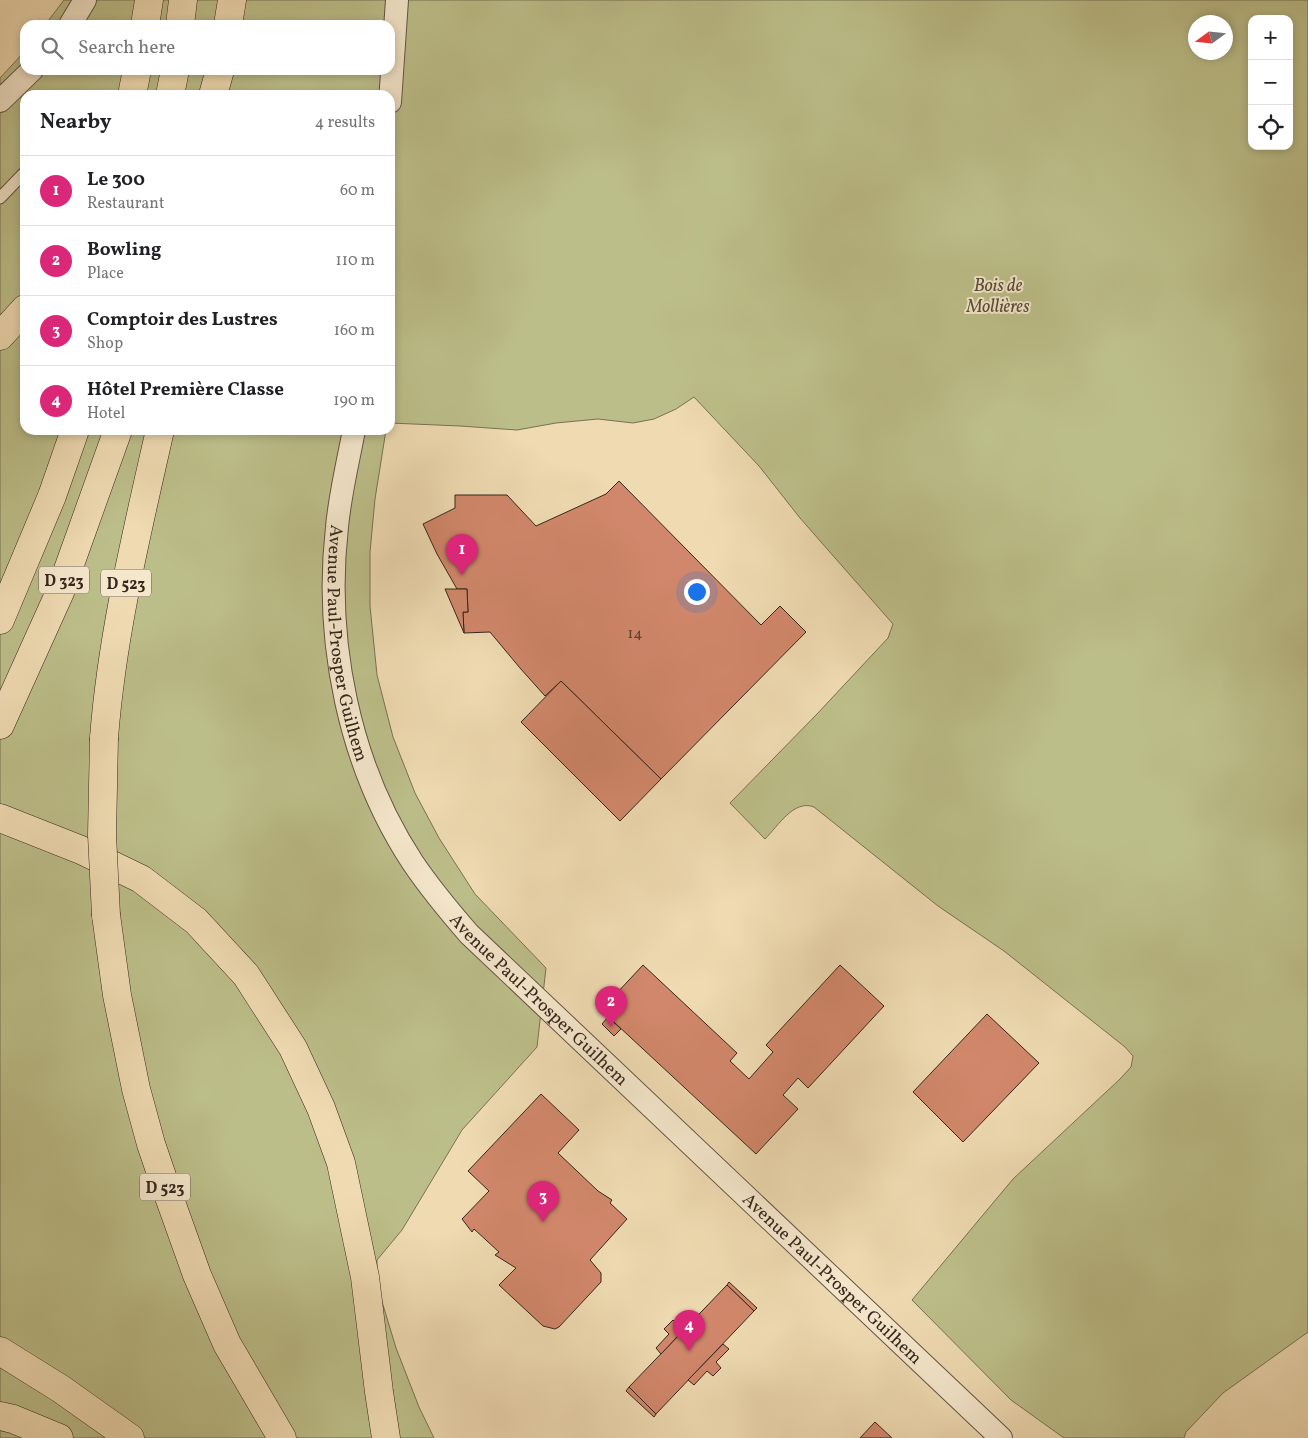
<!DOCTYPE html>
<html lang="en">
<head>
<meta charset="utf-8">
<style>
	:root { --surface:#fff; --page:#f2f2f2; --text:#202124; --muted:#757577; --line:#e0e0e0; --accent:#db2777 }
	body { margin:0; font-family:Vollkorn,serif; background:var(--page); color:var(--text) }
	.controls { position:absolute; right:15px; top:15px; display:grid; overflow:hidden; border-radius:10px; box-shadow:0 2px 8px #0003 }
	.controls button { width:45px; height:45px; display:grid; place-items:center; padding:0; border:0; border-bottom:1px solid var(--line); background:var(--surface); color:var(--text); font:25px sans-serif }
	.compass { position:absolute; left:1188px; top:15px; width:45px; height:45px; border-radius:50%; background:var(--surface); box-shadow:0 2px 8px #0003; rotate:255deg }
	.you { position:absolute; left:696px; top:591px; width:18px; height:18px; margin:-12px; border:4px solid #fff; border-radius:50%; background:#1a73e8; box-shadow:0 0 0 8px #1a73e833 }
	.badge { display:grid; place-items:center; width:32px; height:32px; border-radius:50%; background:var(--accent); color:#fff; font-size:16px; font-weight:700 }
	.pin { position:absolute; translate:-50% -41px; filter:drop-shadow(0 1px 2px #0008) }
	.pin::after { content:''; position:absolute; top:26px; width:18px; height:15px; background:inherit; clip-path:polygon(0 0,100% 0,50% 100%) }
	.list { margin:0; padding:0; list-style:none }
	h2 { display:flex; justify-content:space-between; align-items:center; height:65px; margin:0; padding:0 20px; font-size:21px }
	h2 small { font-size:16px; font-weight:400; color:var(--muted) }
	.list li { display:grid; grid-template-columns:32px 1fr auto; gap:15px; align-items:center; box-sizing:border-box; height:70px; padding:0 20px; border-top:1px solid var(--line) }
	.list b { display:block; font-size:19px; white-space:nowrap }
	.list p { margin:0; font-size:16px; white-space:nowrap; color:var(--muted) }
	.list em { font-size:16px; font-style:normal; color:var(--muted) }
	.icon { flex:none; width:28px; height:28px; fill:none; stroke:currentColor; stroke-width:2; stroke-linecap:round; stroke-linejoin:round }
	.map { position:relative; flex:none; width:1308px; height:1438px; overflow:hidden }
	.search { position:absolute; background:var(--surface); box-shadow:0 2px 8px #0003; left:20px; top:20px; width:375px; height:55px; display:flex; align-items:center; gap:12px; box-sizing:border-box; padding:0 18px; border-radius:15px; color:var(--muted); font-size:19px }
	.panel { position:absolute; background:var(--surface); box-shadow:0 2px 8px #0003; left:20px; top:90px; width:375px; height:345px; border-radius:15px }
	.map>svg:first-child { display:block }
</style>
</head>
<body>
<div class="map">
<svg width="1308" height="1438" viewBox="0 0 1308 1438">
	<rect width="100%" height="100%" fill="#efdab1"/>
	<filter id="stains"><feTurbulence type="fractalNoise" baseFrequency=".004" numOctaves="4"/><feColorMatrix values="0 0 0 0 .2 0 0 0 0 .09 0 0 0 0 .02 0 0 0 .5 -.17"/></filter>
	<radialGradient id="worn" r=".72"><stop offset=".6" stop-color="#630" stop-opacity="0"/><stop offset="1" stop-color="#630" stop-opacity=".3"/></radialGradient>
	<path fill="#bcbe89" stroke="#787253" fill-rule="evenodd" d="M64,0h1244v1332l-85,61 -37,39 -2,6h-120l-53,-38 -99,-100 101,-121 107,-100 11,-12 2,-11 -8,-9 -121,-96 -66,-45 -124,-99c-20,-8 -36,19 -49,32l-35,-36 87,-89 71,-76 5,-14 -93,-106 -41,-52 -65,-69 -18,12 -22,10 -21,4 -35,-4 -42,4 -39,7 -57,-4 -70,-3v-328h-365v335h361l-11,69 -5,53v54l7,69 16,62 22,56 24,45 36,56 71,74 -9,79 -75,83 -60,100 -25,30v25l19,63 23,59 15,31h-434v-1360l25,-27v19h365v-45h-345zM1252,19h37v127h-37zM1196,22h30v30h-30z"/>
	<g fill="#d1876b" stroke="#35271d">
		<polygon points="619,481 761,625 780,606 806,632 661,779 561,681 545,696 520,668 490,632 464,633 463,612 468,612 467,589 457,589 437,554 423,524 455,508 455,495 507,495 536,526 606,494"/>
		<polygon points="445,589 467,589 468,612 463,612 464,633"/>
		<polygon points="561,681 661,779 620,821 521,722"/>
		<polygon points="643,965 737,1053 730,1061 749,1079 773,1052 766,1045 840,965 884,1006 808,1088 798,1078 783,1095 798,1109 756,1154 601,1010"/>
		<polygon points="987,1014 1039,1063 963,1142 913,1092"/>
		<polygon points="608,1017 621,1029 614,1036 602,1024"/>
		<polygon points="541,1094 579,1130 558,1153 598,1191 612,1200 610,1203 627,1219 590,1260 601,1273 601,1282 559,1327 555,1329 543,1326 499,1285 516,1268 495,1255 499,1252 474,1229 472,1232 462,1219 489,1191 468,1171"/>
		<polygon points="729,1282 757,1308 754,1311 727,1285"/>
		<polygon points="727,1285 754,1311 656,1414 629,1387"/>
		<polygon points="690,1311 696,1317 661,1354 656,1348 669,1334 664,1329 673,1320 678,1325"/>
		<polygon points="723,1344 729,1349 716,1362 721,1368 713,1376 707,1371 694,1385 688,1380"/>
		<polygon points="629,1387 656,1414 654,1417 626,1391"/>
		<polygon points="875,1422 892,1438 860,1438"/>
	</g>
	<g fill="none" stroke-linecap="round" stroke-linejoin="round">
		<defs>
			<polyline id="service" points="0,198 25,172"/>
			<g id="minor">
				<polyline points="70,25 85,0"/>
				<polyline points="0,101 32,70"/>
				<polyline points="390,102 397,0"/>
				<path id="s1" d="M354,430c-6,32 -14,64 -17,97 -13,114 12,239 76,336 17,25 36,48 56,71l532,504"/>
			</g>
			<g id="trunk">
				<polyline points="145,25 149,0"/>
				<polyline points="180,25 183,0"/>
				<polyline points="228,25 232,0"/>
				<polyline points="132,95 137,70"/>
				<polyline points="170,95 175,70"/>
				<polyline points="213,95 220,70"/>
				<polyline points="0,336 25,309"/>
				<polyline points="0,620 52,496 75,430"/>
				<polyline points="0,725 60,592 118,430"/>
				<path d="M104,738c8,-104 33,-206 56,-308"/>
				<polyline points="0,818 81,850 141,879 196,921 246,975 293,1048 321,1108 341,1163 365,1277 379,1392 386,1438"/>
				<polyline points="106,915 117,995 136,1089 151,1144 167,1191 197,1275 227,1344 282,1438"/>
				<polyline points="0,1351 61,1389 130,1438"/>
				<polyline points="0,1416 13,1419 59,1438"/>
			</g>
		</defs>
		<use href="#service" stroke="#645442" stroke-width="13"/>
		<use href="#minor" stroke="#645442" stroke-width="24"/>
		<use href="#trunk" stroke="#35271d" stroke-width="29"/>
		<use href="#service" stroke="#f5e7cc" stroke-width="11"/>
		<use href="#minor" stroke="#f5e7cc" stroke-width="22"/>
		<use href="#trunk" stroke="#efdab1" stroke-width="28"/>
		<defs>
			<polyline id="trunk-bridge" points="104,738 102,835 106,915"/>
		</defs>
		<use href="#trunk-bridge" stroke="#35271d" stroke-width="29" stroke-linecap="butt"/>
		<use href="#trunk-bridge" stroke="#efdab1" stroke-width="28"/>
	</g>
	<g text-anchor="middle" stroke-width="4" stroke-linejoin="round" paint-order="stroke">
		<g font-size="15" fill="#5c3f30">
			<text x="635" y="638">14</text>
		</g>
		<g fill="#f5e7cc" stroke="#6f6152" stroke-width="1">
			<rect x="39" y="566.5" width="50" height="27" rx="4"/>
			<rect x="101" y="569.5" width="50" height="27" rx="4"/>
			<rect x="140" y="1173.5" width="50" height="27" rx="4"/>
		</g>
		<g font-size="16" font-weight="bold" fill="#35271d">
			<text x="64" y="586">D 323</text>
			<text x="126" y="589">D 523</text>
			<text x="165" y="1193">D 523</text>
		</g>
		<g font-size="18" font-style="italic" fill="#574d38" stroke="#f5e7cc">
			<text x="998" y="291">Bois de<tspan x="998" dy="21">Mollières</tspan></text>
		</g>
		<g font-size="18" fill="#35271d" stroke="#f5e7cc">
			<text dy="6" stroke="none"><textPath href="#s1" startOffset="216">Avenue Paul-Prosper Guilhem</textPath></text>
			<text dy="6" stroke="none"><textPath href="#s1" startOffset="636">Avenue Paul-Prosper Guilhem</textPath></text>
			<text dy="6" stroke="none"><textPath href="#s1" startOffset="1041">Avenue Paul-Prosper Guilhem</textPath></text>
		</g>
	</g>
	<rect width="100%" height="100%" filter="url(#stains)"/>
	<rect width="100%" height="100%" fill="url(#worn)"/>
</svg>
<div class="controls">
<button>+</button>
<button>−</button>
<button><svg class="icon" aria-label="locate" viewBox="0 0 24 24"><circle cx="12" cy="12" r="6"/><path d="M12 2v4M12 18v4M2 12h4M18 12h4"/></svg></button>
</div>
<svg class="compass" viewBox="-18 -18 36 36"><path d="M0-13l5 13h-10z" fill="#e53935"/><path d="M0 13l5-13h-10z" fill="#757577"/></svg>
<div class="you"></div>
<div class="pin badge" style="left:462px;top:575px">1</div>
<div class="pin badge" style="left:611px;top:1027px">2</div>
<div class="pin badge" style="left:543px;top:1222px">3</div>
<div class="pin badge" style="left:689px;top:1351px">4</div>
<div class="search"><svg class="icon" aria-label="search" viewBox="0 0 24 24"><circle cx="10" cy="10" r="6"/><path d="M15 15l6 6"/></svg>Search here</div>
<section class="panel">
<h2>Nearby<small>4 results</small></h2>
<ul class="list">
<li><span class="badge">1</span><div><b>Le 300</b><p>Restaurant</p></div><em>60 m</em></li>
<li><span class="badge">2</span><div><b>Bowling</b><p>Place</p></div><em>110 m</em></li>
<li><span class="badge">3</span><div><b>Comptoir des Lustres</b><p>Shop</p></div><em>160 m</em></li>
<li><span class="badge">4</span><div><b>Hôtel Première Classe</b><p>Hotel</p></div><em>190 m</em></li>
</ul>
</section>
</div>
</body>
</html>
